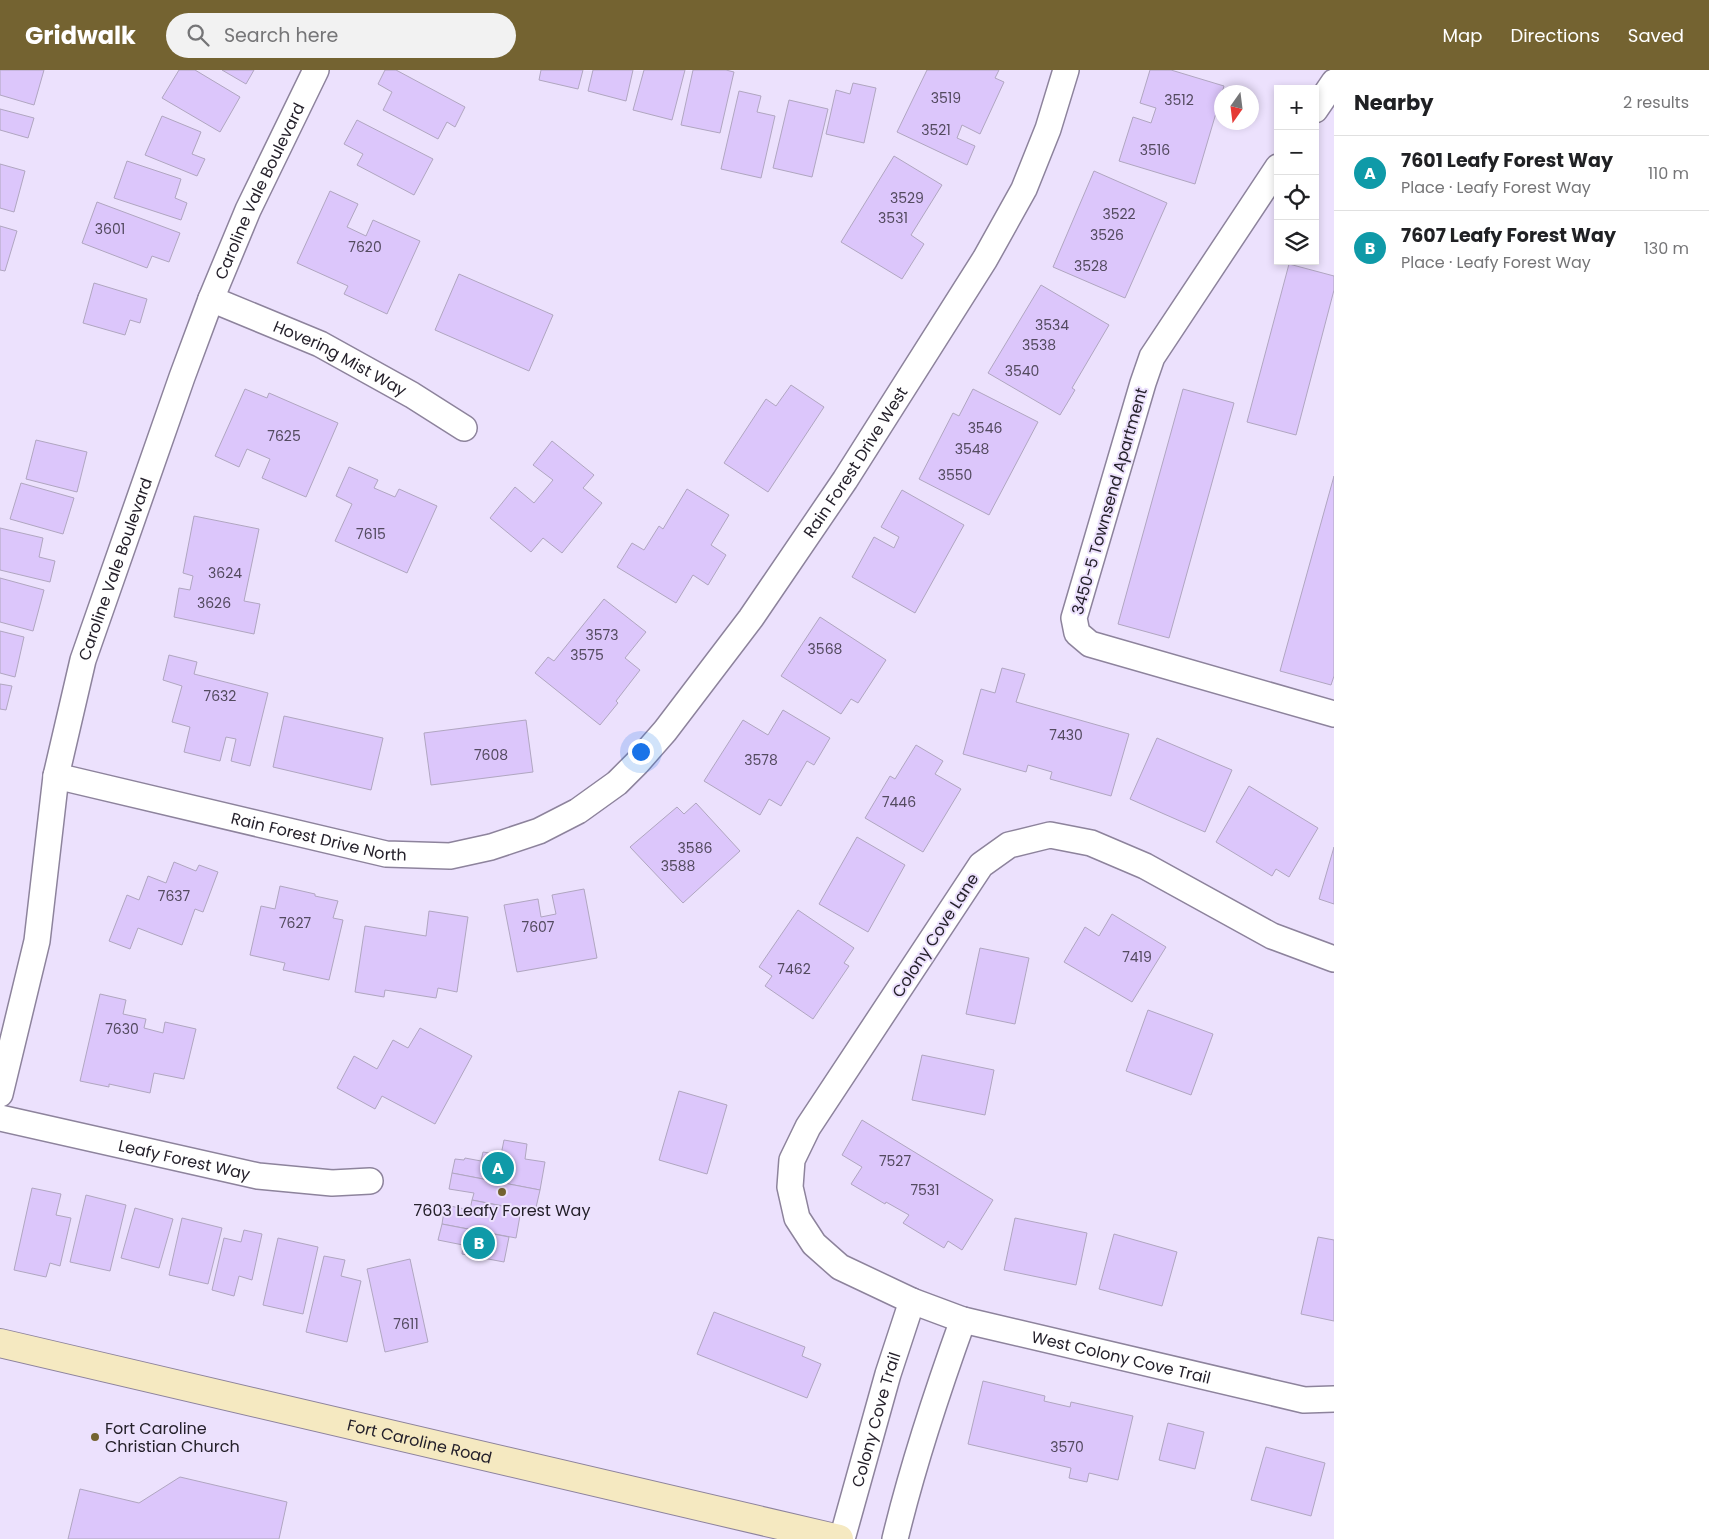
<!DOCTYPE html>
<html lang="en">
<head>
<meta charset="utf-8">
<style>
	:root { --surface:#fff; --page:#f2f2f2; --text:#202124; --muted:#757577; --line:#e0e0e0; --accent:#746331 }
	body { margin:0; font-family:Poppins,sans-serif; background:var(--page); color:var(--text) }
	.controls { position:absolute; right:15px; top:15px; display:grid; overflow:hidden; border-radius:0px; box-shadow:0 2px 8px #0003 }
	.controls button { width:45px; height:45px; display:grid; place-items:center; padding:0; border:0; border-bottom:1px solid var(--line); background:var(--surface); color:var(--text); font:25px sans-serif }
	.compass { position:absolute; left:1214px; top:15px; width:45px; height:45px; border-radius:50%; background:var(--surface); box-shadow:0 2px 8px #0003; rotate:194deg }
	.you { position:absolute; left:640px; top:681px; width:18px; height:18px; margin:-12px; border:4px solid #fff; border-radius:50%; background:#1a73e8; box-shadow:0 0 0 8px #1a73e833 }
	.badge { display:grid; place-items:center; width:32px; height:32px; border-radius:50%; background:var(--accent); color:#fff; font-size:16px; font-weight:700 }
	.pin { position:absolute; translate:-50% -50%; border:2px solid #fff; box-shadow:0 1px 5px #0006 }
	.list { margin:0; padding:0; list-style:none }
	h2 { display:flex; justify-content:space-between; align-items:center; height:65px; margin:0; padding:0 20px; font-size:21px }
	h2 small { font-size:16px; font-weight:400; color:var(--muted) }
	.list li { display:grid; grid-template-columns:32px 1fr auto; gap:15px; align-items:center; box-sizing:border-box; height:75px; padding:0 20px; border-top:1px solid var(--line) }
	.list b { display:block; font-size:19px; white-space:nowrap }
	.list p { margin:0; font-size:16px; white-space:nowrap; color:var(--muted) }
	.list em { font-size:16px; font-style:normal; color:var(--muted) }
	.icon { flex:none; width:28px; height:28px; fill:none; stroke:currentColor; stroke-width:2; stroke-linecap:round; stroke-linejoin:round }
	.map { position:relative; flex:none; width:1334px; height:1469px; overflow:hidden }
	header { display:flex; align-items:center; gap:30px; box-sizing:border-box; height:70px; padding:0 25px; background:var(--accent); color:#fff }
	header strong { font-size:24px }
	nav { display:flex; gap:28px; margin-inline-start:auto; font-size:18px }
	.search { width:350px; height:45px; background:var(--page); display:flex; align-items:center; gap:12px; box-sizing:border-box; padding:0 18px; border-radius:28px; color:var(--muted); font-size:19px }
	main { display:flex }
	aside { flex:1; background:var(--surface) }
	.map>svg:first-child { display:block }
</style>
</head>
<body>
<header>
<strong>Gridwalk</strong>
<div class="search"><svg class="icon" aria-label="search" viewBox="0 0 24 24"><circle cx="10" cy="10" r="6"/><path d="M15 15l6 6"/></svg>Search here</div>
<nav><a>Map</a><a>Directions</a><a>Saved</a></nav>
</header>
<main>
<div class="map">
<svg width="1334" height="1469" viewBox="0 0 1334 1469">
	<rect width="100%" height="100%" fill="#ece1fd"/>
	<g fill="#dcc6fb" stroke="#b0a6c0">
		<polygon points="0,0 44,0 34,35 0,25"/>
		<polygon points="179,0 195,0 240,27 220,62 162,28"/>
		<polygon points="222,0 254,0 246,14"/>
		<polygon points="385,0 396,0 465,37 455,57 447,52 438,69 383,40 392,22 378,14"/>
		<polygon points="541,0 583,0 578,19 539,10"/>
		<polygon points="593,0 633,0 626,31 588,21"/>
		<polygon points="644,0 685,0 672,50 633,40"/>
		<polygon points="693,0 726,0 734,2 720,63 681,55"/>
		<polygon points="927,0 999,0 995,8 1004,12 980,64 962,55 957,68 975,76 967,95 897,62"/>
		<polygon points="1150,0 1171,0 1224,16 1195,114 1119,91 1133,47 1151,53 1156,38 1140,33"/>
		<polygon points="853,13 876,18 864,73 826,64 836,20 850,24"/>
		<polygon points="739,21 761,26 757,42 775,46 761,108 721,99"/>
		<polygon points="789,30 828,39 812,107 773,98"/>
		<polygon points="0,39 34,48 28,68 0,60"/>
		<polygon points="162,46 201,62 192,84 205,89 197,106 145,85"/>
		<polygon points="357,50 433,89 414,125 357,95 363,84 344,74"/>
		<polygon points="894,86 942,115 911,165 924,174 902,209 841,172"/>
		<polygon points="127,91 181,109 175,128 187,133 181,150 114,128"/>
		<polygon points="0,94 25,101 14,142 0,138"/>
		<polygon points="1094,101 1167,133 1125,228 1053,197"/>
		<polygon points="330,121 358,134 347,157 366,166 373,150 420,171 387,244 344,224 348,216 297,193"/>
		<polygon points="97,132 180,163 169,192 152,186 147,198 82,173"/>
		<polygon points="0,156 17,161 5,201 0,200"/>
		<polygon points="1289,194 1334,206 1334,220 1296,365 1247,352"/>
		<polygon points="459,204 553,245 529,301 435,260"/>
		<polygon points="94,213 147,229 140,253 130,250 125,265 83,253"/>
		<polygon points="1041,215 1109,255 1072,318 1075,320 1060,345 988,303"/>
		<polygon points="791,315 824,337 768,422 724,393 766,329 776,336"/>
		<polygon points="245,319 267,328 269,323 338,353 306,427 262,408 270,389 247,379 239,397 215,386"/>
		<polygon points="973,319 1038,352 989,445 919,409 953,343 959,346"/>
		<polygon points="1183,319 1234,333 1169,568 1118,554"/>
		<polygon points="36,370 87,382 77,422 26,409"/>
		<polygon points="552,371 594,405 583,418 602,433 562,483 543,468 531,482 490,448 515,417 534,433 553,410 533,395"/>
		<polygon points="349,397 378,410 374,418 395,427 399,419 437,436 407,503 335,471 352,434 336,426"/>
		<polygon points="1334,406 1334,606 1331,615 1280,601"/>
		<polygon points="21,413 74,428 63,464 10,449"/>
		<polygon points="687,419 729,445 711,475 726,485 708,515 693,505 676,533 617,497 632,473 644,480 659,456 663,459"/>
		<polygon points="902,420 964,455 915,543 852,507 874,467 894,478 899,467 881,457"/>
		<polygon points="194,446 259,459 244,531 260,534 254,564 174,547 179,518 190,520 193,506 183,503"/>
		<polygon points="0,458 43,468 39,487 55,491 50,512 0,500"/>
		<polygon points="0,508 44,520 33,561 0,552"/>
		<polygon points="604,529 646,562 625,588 640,600 616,631 618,633 600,655 535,603 548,587 554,591"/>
		<polygon points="820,547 886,590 858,633 851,629 841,644 781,606"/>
		<polygon points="0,561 24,567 15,607 0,603"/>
		<polygon points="169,585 197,592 194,604 268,623 250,696 231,691 236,669 226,667 220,691 184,682 190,657 172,652 182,616 163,610"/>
		<polygon points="1002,598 1025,604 1016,632 1129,664 1111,726 1050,709 1052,702 1028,695 1026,702 963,684 981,619 995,623"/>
		<polygon points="0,614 12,616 6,640 0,639"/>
		<polygon points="783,640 830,668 814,695 807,691 781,736 769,729 760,745 704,711 743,650 768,665"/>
		<polygon points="284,646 383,668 371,720 273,697"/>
		<polygon points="526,650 533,702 431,715 424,663"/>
		<polygon points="1157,668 1232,700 1205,762 1130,729"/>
		<polygon points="916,675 943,691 935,704 961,719 923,782 865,748 890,706 895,709"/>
		<polygon points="1249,716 1318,758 1289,807 1276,799 1272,806 1216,772"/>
		<polygon points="696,733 740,781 683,833 630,777 677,737 684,744"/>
		<polygon points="857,767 905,795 868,862 819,834"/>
		<polygon points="1334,777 1334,834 1319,829"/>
		<polygon points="174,792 196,801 199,795 218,802 203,842 195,839 182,875 138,858 130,879 109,871 127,825 139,830 148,806 166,813"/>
		<polygon points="280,816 315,824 315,826 338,831 333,848 343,850 329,910 283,900 285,893 250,885 261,836 275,839"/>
		<polygon points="584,819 597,888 517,902 504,835 538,829 541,847 556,844 552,825"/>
		<polygon points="798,840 854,878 844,893 849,896 813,949 765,916 772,906 759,897"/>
		<polygon points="429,841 468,847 457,922 438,918 436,928 385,920 384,927 355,922 365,856 426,866"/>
		<polygon points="1112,844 1166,877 1132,932 1064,892 1085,857 1099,866"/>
		<polygon points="980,878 1029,888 1015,954 966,944"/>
		<polygon points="100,924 126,930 123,944 146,949 144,958 163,963 165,952 196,959 184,1009 154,1003 150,1023 109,1014 109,1017 80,1011"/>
		<polygon points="1148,940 1213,964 1191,1025 1126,1001"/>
		<polygon points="420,958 472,986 435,1054 382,1026 375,1039 337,1018 354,986 377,999 393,970 408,978"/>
		<polygon points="922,985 994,1000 985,1045 912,1030"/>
		<polygon points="679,1021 727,1035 707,1104 659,1090"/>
		<polygon points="862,1050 993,1130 962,1180 948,1171 944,1178 903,1153 909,1145 886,1132 885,1134 851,1114 862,1097 842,1085"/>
		<polygon points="504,1070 527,1074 525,1089 545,1092 540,1120 452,1103 455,1089 464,1090 465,1088 481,1091 483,1082 501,1085"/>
		<polygon points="452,1103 540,1120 535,1142 472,1130 474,1123 449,1119"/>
		<polygon points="32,1118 61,1124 56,1145 71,1148 60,1196 50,1193 46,1207 14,1200"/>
		<polygon points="86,1125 126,1135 110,1201 70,1192"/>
		<polygon points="472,1130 521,1140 516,1168 442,1154 445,1135 470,1140"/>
		<polygon points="135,1138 173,1149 159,1198 121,1188"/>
		<polygon points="182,1148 222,1158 208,1214 169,1205"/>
		<polygon points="1015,1148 1087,1163 1076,1215 1004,1200"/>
		<polygon points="442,1154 509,1167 504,1192 462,1184 463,1175 438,1170"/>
		<polygon points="244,1160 262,1164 252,1210 239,1206 234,1226 212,1220 224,1168 241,1172"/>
		<polygon points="1114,1164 1177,1182 1162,1236 1099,1219"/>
		<polygon points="1318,1167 1334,1170 1334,1251 1301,1244"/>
		<polygon points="278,1168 318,1177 303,1244 263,1235"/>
		<polygon points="324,1186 345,1190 341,1206 361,1211 347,1272 306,1262"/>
		<polygon points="410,1189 428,1272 385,1282 367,1199"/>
		<polygon points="714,1242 805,1277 802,1286 821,1294 807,1328 697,1284"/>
		<polygon points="983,1311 1045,1326 1044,1331 1070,1337 1071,1332 1133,1346 1118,1410 1089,1403 1087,1412 1069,1408 1071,1398 968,1374"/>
		<polygon points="1168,1353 1204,1362 1195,1399 1159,1390"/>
		<polygon points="1266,1377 1325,1393 1311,1446 1251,1430"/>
		<polygon points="180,1407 287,1432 279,1469 68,1469 80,1419 139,1433"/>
	</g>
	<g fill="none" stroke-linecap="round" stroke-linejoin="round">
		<defs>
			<g id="street">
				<polyline points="1315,40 1334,12"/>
				<polyline points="1278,97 1152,287 1143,313 1074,548 1077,563 1090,574 1334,644"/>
				<path id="s1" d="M211,229l109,45 92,51 52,33"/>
				<path id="s2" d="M56,706l330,78 64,2 41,-9 48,-16 39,-20 39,-28 20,-20 28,-32 86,-113 94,-138 140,-221 39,-70 24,-60 18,-59"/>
				<path id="s3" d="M1334,889l-62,-23 -127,-70 -54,-23 -41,-8 -41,10 -28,20 -173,262 -16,33 -2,27 7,31 17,26 26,23 72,34 51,19 341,80 30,-1"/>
				<path id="s4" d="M0,1024l37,-153 19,-165 27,-116 99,-283 29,-78 37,-89 68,-140"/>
				<path id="s5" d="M0,1048l258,58 74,7 38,-2"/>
				<path id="s6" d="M842,1469l46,-165 24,-73"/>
				<path d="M895,1469c18,-75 42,-147 68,-219"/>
			</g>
			<g id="secondary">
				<path id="s7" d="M0,1273l839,196"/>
			</g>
		</defs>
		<use href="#street" stroke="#8d839c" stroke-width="28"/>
		<use href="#secondary" stroke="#8d839c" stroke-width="30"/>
		<use href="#street" stroke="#fff" stroke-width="25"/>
		<use href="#secondary" stroke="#f5e9c1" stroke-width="28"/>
	</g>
	<g fill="#746331" stroke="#ece1fd" stroke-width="2">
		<circle cx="502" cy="1122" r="5"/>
		<circle cx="95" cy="1367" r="5"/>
	</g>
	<g text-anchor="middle" stroke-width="4" stroke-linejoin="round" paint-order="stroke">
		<g font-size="14" fill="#534a5f">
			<text x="946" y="33">3519</text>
			<text x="1179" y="35">3512</text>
			<text x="936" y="65">3521</text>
			<text x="1155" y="85">3516</text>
			<text x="907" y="133">3529</text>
			<text x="1119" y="149">3522</text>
			<text x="893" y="153">3531</text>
			<text x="110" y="164">3601</text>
			<text x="1107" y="170">3526</text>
			<text x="365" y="182">7620</text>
			<text x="1091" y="201">3528</text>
			<text x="1052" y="260">3534</text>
			<text x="1039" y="280">3538</text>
			<text x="1022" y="306">3540</text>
			<text x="985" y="363">3546</text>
			<text x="284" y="371">7625</text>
			<text x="972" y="384">3548</text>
			<text x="955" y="410">3550</text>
			<text x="371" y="469">7615</text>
			<text x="225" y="508">3624</text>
			<text x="214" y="538">3626</text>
			<text x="602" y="570">3573</text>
			<text x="825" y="584">3568</text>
			<text x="587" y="590">3575</text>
			<text x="220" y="631">7632</text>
			<text x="1066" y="670">7430</text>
			<text x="491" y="690">7608</text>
			<text x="761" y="695">3578</text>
			<text x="899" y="737">7446</text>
			<text x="695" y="783">3586</text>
			<text x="678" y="801">3588</text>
			<text x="174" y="831">7637</text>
			<text x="295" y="858">7627</text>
			<text x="538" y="862">7607</text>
			<text x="1137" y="892">7419</text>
			<text x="794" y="904">7462</text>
			<text x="122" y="964">7630</text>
			<text x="895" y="1096">7527</text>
			<text x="925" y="1125">7531</text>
			<text x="406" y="1259">7611</text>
			<text x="1067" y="1382">3570</text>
		</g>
		<g font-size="16" fill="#25212b" stroke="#ece1fd">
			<text dy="6" stroke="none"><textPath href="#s4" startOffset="944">Caroline Vale Boulevard</textPath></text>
			<text dy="6" stroke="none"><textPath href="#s1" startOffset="142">Hovering Mist Way</textPath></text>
			<text dy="6" stroke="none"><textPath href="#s2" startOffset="988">Rain Forest Drive West</textPath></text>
			<text transform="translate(1109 431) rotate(-74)" y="6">3450-5 Townsend Apartment</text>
			<text dy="6" stroke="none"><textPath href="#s4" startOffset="539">Caroline Vale Boulevard</textPath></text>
			<text dy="6" stroke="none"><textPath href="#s2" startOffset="270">Rain Forest Drive North</textPath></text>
			<text transform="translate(935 865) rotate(-57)" y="6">Colony Cove Lane</text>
			<text dy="6" stroke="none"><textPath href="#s5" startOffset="189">Leafy Forest Way</textPath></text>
			<text dy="6" stroke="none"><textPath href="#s3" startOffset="1160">West Colony Cove Trail</textPath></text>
			<text dy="6" stroke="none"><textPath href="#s6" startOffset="124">Colony Cove Trail</textPath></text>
			<text dy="6" stroke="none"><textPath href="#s7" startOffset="431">Fort Caroline Road</textPath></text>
		</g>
		<g font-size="16" fill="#25212b" stroke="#ece1fd">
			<text x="502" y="1146">7603 Leafy Forest Way</text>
			<text x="105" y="1364" text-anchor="start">Fort Caroline<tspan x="105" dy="18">Christian Church</tspan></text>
		</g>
	</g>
</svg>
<div class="controls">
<button>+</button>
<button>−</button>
<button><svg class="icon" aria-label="locate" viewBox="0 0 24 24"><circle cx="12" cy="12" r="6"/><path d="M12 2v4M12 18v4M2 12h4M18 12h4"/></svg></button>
<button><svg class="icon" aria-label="layers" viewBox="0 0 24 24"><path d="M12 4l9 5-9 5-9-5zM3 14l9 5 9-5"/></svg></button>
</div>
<svg class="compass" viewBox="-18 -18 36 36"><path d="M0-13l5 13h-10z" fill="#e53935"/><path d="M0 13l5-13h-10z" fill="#757577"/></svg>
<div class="you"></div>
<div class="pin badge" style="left:498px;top:1098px;background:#0f9aa8">A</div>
<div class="pin badge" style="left:479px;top:1173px;background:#0f9aa8">B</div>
</div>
<aside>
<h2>Nearby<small>2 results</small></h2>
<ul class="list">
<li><span class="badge" style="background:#0f9aa8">A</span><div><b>7601 Leafy Forest Way</b><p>Place · Leafy Forest Way</p></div><em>110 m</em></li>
<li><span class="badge" style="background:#0f9aa8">B</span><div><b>7607 Leafy Forest Way</b><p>Place · Leafy Forest Way</p></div><em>130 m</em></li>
</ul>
</aside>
</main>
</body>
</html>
